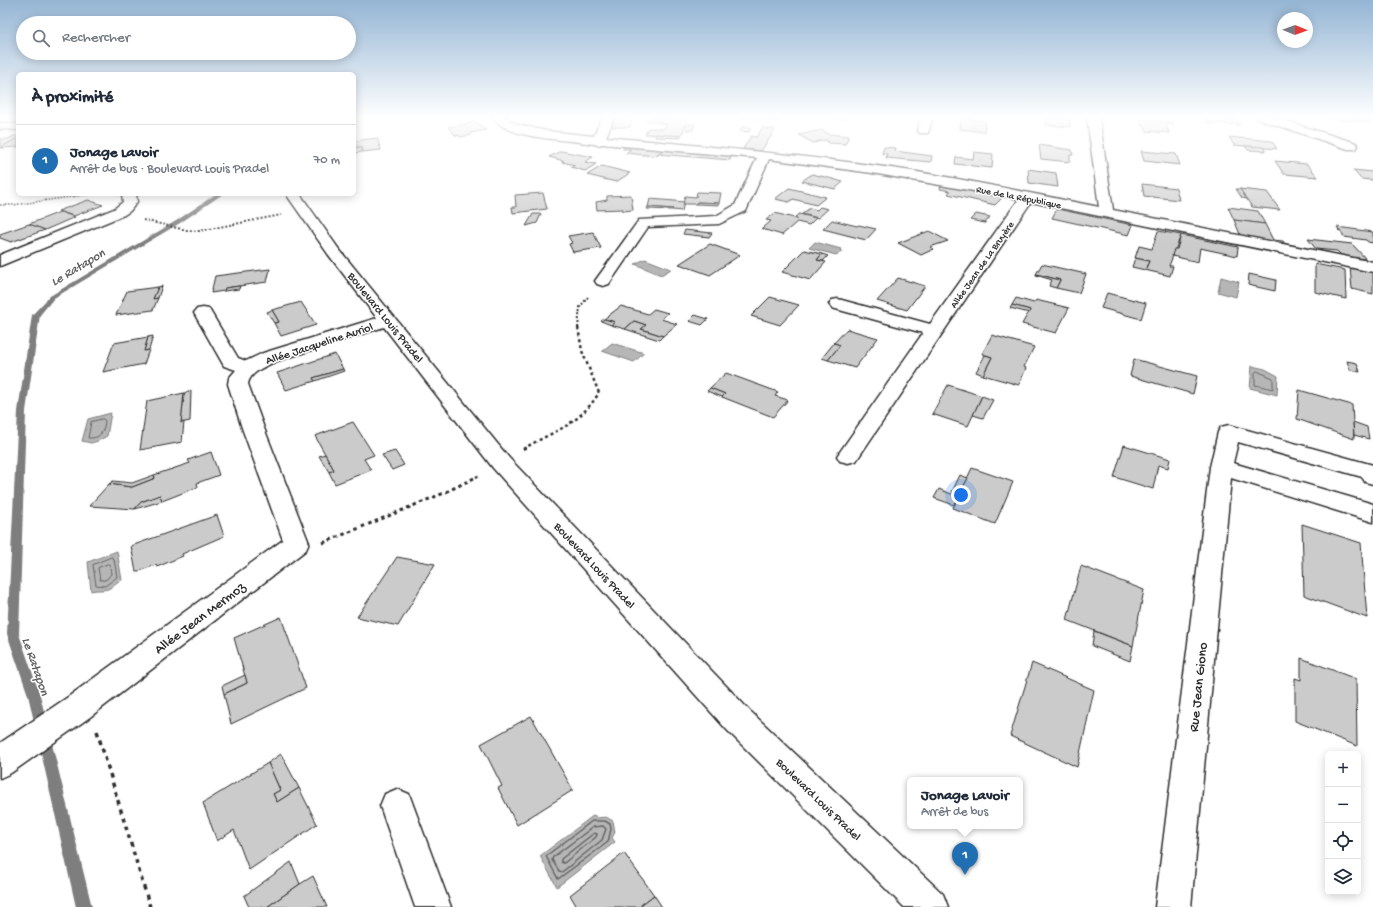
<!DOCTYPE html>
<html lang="fr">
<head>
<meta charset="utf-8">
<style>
	:root { --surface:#fff; --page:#f6f6f7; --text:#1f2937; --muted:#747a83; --line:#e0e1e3; --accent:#1f6fb2 }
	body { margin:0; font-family:"Gochi Hand",sans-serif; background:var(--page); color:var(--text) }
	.controls { position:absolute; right:12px; bottom:12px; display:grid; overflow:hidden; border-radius:6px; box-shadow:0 2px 10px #0003 }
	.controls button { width:36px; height:36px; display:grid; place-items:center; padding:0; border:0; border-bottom:1px solid var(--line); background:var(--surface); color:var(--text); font:20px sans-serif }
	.compass { position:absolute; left:1277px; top:12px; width:36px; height:36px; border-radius:50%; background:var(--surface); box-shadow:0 2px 10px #0003; rotate:91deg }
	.you { position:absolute; left:961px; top:495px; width:14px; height:14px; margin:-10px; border:3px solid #fff; border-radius:50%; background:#1a73e8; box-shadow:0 0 0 6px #1a73e833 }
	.badge { display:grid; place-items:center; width:26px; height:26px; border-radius:50%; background:var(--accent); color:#fff; font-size:13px; font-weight:700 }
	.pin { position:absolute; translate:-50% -33px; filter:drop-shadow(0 1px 2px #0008) }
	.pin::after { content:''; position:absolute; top:21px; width:14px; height:12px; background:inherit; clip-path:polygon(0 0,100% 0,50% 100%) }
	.popup { position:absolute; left:907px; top:777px; width:116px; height:52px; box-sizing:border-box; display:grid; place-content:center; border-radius:6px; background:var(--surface); filter:drop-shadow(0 1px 3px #0005); font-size:13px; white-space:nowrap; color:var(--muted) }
	.popup b { font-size:15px; color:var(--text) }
	.popup::after { content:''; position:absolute; left:50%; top:100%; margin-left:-8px; border:8px solid transparent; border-top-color:var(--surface) }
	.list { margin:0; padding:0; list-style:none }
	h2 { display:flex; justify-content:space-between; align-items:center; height:52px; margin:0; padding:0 16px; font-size:17px }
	h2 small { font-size:13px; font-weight:400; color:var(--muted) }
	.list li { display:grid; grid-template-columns:26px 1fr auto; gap:12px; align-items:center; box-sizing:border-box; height:72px; padding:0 16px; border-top:1px solid var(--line) }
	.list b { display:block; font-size:15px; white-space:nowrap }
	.list p { margin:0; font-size:13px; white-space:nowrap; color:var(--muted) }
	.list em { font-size:13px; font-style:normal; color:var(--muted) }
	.icon { flex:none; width:22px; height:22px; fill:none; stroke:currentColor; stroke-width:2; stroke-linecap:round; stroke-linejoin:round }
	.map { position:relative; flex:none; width:1373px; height:907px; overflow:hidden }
	.search { position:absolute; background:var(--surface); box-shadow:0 2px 10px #0003; left:16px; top:16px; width:340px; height:44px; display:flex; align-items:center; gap:10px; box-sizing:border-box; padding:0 14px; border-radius:22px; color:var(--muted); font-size:15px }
	.panel { position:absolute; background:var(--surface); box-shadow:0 2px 10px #0003; left:16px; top:72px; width:340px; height:124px; border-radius:6px }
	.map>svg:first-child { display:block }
</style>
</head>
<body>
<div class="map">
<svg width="1373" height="907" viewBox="0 0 1373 907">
	<rect width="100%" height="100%" fill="#fff"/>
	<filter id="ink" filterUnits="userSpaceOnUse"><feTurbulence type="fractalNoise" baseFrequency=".025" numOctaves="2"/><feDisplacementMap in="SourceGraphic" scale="8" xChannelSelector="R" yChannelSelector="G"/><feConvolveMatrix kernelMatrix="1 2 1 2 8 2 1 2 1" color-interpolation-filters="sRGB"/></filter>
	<g filter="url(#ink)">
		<g fill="#b6b6b6" stroke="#7e7e7e">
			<polygon points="815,242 841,249 840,250 842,252 836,255 809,248"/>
			<polygon points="645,259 671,269 661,275 635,264"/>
			<polygon points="1221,277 1239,282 1236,297 1218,292"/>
			<polygon points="612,343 644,353 634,362 602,351"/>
			<polygon points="1252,366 1265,369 1278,376 1277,395 1250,388"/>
			<polygon points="111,413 107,436 98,441 91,443 82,441 88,419"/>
			<path d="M117,551l5,29c-7,2 -8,6 -14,9 -7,2 -10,0 -17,2l-3,-29z"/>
			<polygon points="594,815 597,818 606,817 613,821 615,832 612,838 615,842 557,887 540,856"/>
		</g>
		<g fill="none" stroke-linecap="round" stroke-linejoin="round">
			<g stroke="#636363" stroke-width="1">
				<polygon points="1257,371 1273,378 1273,389 1255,385 1255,373"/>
				<path d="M103,419l2,2c-1,11 -5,18 -17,17l3,-16z"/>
				<polygon points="112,557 114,559 117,577 105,586 96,585 93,565"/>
				<polygon points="108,564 110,565 111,574 106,580 100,580 98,568"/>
			</g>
			<g stroke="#636363" stroke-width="1.5">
				<polygon points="592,821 605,821 610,824 611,829 608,842 558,879 546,856"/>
				<polygon points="603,826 606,829 602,840 562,872 559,871 552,860 553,857 593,827"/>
				<polygon points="594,833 597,834 596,837 564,863 561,862 561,859"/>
			</g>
			<polygon fill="#7e7e7e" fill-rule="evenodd" points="216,194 223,194 180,223 54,298 40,315 26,411 19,634 40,695 92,907 76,907 28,695 7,634 18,411 32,315 50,296 176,221"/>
		</g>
		<g fill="#cbcbcb" stroke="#2b2b2b">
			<polygon points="652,117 662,117 688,120 681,136 645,134 648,128 663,129 667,124 646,121"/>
			<polygon points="737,117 781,117 778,121"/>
			<polygon points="824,117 848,117 846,120"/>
			<polygon points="1046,117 1052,118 1073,118 1069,120 1070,127 1046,125"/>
			<polygon points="1204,117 1235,119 1240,125 1208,123"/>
			<polygon points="1326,117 1365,117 1372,122 1328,119"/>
			<polygon points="614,118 632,119 630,127 612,127"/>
			<polygon points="961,118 985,121 984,132 960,129"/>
			<polygon points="1140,119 1173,122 1173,125 1166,124 1169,133 1146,131 1145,127 1142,126"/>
			<polygon points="477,122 486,130 470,133 471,135 460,137 459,135 456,136 448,127"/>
			<polygon points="688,124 695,124 693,130 686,130"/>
			<polygon points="742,127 751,127 749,132 740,131"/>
			<polygon points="762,128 775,130 761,151 743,149 751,136 757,137"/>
			<polygon points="822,130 829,134 849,136 845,144 828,143 828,141 824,140 813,143 799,135"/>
			<polygon points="656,134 681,136 680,138 655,137"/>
			<polygon points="14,136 18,136 18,138 0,148 0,139 8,139"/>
			<polygon points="1229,137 1272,141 1277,149 1234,145"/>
			<polygon points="18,138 18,147 0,148"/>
			<polygon points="377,138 381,150 362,152 361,147 355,147 354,141"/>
			<polygon points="1039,145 1072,150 1073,155 1070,155 1070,162 1041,159"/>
			<polygon points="1245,146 1264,147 1266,151 1248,150"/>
			<polygon points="361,147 362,152 354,153 354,148"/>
			<polygon points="624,147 664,150 655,156 626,153 631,149 623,149"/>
			<polygon points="884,147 896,148 895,151 932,156 931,162 886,158 887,154 882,154"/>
			<polygon points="664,150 732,155 730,160 657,154"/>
			<polygon points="561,151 593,157 585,162 596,164 585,171 571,167 575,165 562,162 564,161 549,157"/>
			<polygon points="1141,151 1176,154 1180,165 1144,161"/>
			<polygon points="974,152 993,154 992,168 955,164 956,157 973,159"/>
			<polygon points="1275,161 1307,164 1318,177 1284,174"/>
			<polygon points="602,166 630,173 616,182 587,175"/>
			<polygon points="1028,169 1056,173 1058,187 1029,183"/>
			<polygon points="1353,170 1373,172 1373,180 1361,179"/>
			<polygon points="812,174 829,178 843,182 835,189 802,181"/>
			<polygon points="941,184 951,185 1003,197 995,205 948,194 950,191 940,189"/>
			<polygon points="1142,184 1176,188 1179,200 1144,196"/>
			<polygon points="789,188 826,197 816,205 793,199 789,202 775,199"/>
			<polygon points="1236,189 1240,189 1247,199 1242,198"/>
			<polygon points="1240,189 1267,192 1280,210 1252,207"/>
			<polygon points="697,192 721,193 719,203 697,202 696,204 683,204 685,196 696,197"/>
			<polygon points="543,193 547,209 513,213 512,207 516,207 515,195"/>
			<polygon points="631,195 633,210 623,211 623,209 597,210 596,202 607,200 607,196"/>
			<polygon points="650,199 675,201 684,202 682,211 672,210 673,209 648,207"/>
			<polygon points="88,200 103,205 74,216 58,211"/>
			<polygon points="697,202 719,203 719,205 696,204"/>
			<polygon points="648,207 673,209 672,210 647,209"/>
			<polygon points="820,207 828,209 818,218 802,214 810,208 817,210"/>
			<polygon points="1228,207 1258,211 1265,224 1234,220"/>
			<polygon points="1057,209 1133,225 1129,235 1052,218"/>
			<polygon points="60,212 75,217 45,230 29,224"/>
			<polygon points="775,213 798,219 795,217 799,214 816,218 809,225 797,222 782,235 762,229 771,221 766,220"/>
			<polygon points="533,214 541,214 537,223 526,226"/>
			<polygon points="976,214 990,217 985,223 970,220"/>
			<polygon points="832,220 857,226 859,225 876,229 866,240 823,229"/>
			<polygon points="1234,220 1265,224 1273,240 1283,241 1286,246 1242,239"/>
			<polygon points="29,224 45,230 11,242 0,238 0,234"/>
			<polygon points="1337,227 1373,232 1373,243 1368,242 1366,240 1344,237"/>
			<polygon points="685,230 712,233 709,237 683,234"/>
			<polygon points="929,231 948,241 930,247 934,249 921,255 898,243"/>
			<polygon points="1158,231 1181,235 1169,266 1173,266 1170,276 1145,270 1149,261 1135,258 1139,246 1152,249"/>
			<polygon points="593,232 601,248 573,252 569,244 572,243 568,236"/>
			<polygon points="1181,235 1238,247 1237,256 1200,248 1198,262 1172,256 1174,249 1177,249"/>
			<polygon points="1308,239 1352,244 1366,259 1342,256 1337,251 1316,249"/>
			<polygon points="710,244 740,255 710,275 679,264"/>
			<polygon points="804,250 822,254 817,260 826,262 810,280 782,272"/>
			<polygon points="822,254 828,256 823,261 817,260"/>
			<polygon points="1135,258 1149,261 1145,270 1132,267"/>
			<polygon points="1042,264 1086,274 1079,293 1056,288 1060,280 1036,274"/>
			<polygon points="1315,264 1345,270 1346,299 1315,292"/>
			<polygon points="1350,267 1373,271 1373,294 1352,289"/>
			<polygon points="270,269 267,282 225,288 224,291 211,293 215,276"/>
			<polygon points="1036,274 1060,280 1056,288 1049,286 1052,280 1036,275"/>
			<polygon points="1249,274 1276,280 1275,291 1248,285"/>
			<polygon points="898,278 925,286 907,310 877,301"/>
			<polygon points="162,286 158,298 153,299 158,287"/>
			<polygon points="240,286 239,289 224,291 225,288"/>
			<polygon points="158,287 153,299 158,298 153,310 116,315 127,291"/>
			<polygon points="1107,293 1146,303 1141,319 1101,308"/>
			<polygon points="770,297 799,305 780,325 751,316"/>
			<polygon points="1016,298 1034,303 1036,300 1069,308 1056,333 1022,324 1030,310 1012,305"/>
			<polygon points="301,302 316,325 281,336 274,323 279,322 272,310"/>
			<polygon points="1012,305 1030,310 1029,313 1010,308"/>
			<polygon points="621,306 648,314 654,309 668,313 661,319 677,324 663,336 641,329 646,325 634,321 625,329 611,325 615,322 604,319"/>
			<polygon points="272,310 279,322 274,323 267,312"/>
			<polygon points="695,315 708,319 702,325 689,321"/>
			<polygon points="604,319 615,322 611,325 601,321"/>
			<polygon points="634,321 646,325 641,329 663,336 659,340 625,329"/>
			<polygon points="847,329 878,338 855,368 828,360 840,345 834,343"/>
			<polygon points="992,335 1034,347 1024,367 1026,368 1019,385 983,375 992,357 982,354"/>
			<polygon points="153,336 149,350 144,351 148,337"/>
			<polygon points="148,337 144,351 149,350 144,364 103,372 114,343"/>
			<polygon points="834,343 840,345 828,360 822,358"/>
			<polygon points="335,354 343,369 313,378 315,381 286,390 277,373"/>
			<polygon points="985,355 992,357 983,375 976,372"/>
			<polygon points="1134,359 1197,376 1193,394 1130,376"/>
			<polygon points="1347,361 1357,363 1360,372 1350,370"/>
			<polygon points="343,369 344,371 315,381 313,378"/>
			<polygon points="726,373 778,392 775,396 788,400 773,417 722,397 725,394 710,388"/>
			<polygon points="948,385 982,396 968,426 932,414"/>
			<polygon points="710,388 725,394 722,397 707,391"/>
			<polygon points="1299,390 1352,405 1354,439 1297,419"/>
			<polygon points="191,391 190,421 181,423 184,393"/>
			<polygon points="184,393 181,423 184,422 182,442 140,450 147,401"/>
			<polygon points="982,396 993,400 983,418 973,415"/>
			<polygon points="353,422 374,455 364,459 371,470 335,484 329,472 334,470 315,436"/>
			<polygon points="1353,422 1367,427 1369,439 1354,435"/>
			<polygon points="1124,445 1170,459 1168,468 1158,465 1153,489 1114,477"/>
			<polygon points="395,451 404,465 392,470 382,455"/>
			<polygon points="211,452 219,475 197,483 198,487 162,501 160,495 141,502 135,509 89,506 109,484 132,487 155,478 154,475 190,463 188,460"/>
			<polygon points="325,454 334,470 329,472 319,456"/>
			<polygon points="972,468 1013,482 995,524 953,508"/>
			<polygon points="154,475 155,478 132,487 109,484 113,481 132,483"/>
			<polygon points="960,475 968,478 959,495 952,492"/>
			<polygon points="939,489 959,497 954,505 934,498"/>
			<polygon points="160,495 162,501 135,509 141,502"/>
			<polygon points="217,515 224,536 182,554 183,556 157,567 156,565 136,572 131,546"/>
			<polygon points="1302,524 1361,543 1367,618 1304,595"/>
			<polygon points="397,557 435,564 398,626 357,617"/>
			<polygon points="1081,566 1144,590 1133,646 1067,620"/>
			<polygon points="281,617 306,688 231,724 224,694 247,683 234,638"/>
			<polygon points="1094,631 1133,646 1130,661 1092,646"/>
			<polygon points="1301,658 1356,679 1357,746 1295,721 1295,678 1301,680"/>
			<polygon points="1032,663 1094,690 1077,767 1010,736"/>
			<polygon points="245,675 247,683 224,694 222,686"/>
			<polygon points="531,716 573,790 517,825 498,788 502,786 481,744"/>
			<polygon points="281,754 299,788 277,802 273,794 280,790 268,763"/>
			<polygon points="268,763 280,790 273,794 277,802 299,788 317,824 249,870 234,830 217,841 203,803"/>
			<polygon points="624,853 654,895 641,905 642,907 577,907 570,895"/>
			<polygon points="291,862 300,884 267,907 249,907 244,896"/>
			<polygon points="313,876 327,907 267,907 300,884"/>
			<polygon points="654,895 662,907 642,907 641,905"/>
		</g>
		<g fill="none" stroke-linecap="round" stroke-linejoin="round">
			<defs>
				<g id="minor">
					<path d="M492,117h13l11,7 30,7 48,5 8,-19h12l-8,20c88,8 176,16 264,28 77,10 153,27 229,42l-12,-90h12l14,93 260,52v10l-342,-70 -175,259 -8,2 -8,-2 -3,-5 86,-123 -91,-25 -3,-4 3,-4 6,-1 92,25 89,-125 -147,-26 -103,-14 -23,52 -27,13 -71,3 -39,57 -6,2 -6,-2 -2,-3 44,-61 77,-4 19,-11 22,-47 -155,-14 -4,1c-27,-7 -87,-3 -106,-28z"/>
					<polygon points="921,117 933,117 928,133 920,133 918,131"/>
					<polygon points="1256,117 1273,117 1356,143 1358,146 1356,149 1348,149 1258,119"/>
					<polygon points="0,123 18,124 18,130 0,129"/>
					<polygon points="122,194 136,194 137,202 130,211 124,215 0,266 0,255 114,209 123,202"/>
					<path d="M286,194h14l38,54 171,210 240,252 194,184 5,13h-44l-177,-177 -234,-262 -109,-141 -107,34c-11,5 -27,11 -29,23l16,44 45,115 -3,7 -216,167 -79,56 -11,5v-35l68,-46 215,-157 -41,-112 -14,-44 1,-6 7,-8 -12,-4 -30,-53 3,-4 6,-1 6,1 29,49 8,3 17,-8 114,-35 -49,-64z"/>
					<polygon points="1229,425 1373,465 1373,484 1365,482 1362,477 1238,442 1233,463 1373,504 1373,522 1231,478 1191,907 1155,907 1210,467 1218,432 1221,427"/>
					<polygon points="397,789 409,794 451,907 415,907 380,806 385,794"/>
				</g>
			</defs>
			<use href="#minor" stroke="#2b2b2b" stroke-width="3"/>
			<polyline stroke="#2b2b2b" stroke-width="1.5" stroke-dasharray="1.5 1.5" stroke-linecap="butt" points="0,205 13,205 91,194"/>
			<g stroke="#2b2b2b" stroke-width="2" stroke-dasharray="2 2" stroke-linecap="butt">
				<polyline points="143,220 186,230 199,231 281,215"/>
				<polyline points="578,328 580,307 588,297"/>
			</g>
			<g stroke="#2b2b2b" stroke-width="2.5" stroke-dasharray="3 3" stroke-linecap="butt">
				<path d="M523,449c33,-20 53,-21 76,-56l-17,-42 -4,-24"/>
				<polyline points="476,477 478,476"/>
			</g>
			<polyline stroke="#2b2b2b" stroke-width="3" stroke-dasharray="3.5 3.5" stroke-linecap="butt" points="323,543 444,493 478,476"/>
			<polyline stroke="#2b2b2b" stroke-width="3.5" stroke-dasharray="4.5 4.5" stroke-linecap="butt" points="97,731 150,907"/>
			<use href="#minor" fill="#fff" fill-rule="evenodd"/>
		</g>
	</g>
	<linearGradient id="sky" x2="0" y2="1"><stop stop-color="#94b5d4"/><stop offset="0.48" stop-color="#fff"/><stop offset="1" stop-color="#fff" stop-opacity="0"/></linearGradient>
	<rect width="1373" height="244" fill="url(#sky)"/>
	<g text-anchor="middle" stroke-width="3" stroke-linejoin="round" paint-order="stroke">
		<g font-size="10" fill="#2b2b2b" stroke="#fff">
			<text transform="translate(1019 196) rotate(11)" y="4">Rue de la République</text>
			<text transform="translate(981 264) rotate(-55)" y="4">Allée Jean de La Bruyère</text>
		</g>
		<g font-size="12" fill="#2b2b2b" stroke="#fff">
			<text transform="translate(386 317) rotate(51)" y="4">Boulevard Louis Pradel</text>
			<text transform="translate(319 343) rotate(-18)" y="4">Allée Jacqueline Auriol</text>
			<text transform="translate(595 565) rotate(47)" y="4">Boulevard Louis Pradel</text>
			<text transform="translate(819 799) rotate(44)" y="4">Boulevard Louis Pradel</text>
		</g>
		<g font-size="13" font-style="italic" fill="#5c5c5c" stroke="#fff">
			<text transform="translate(77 266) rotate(-31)" y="5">Le Ratapon</text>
			<text transform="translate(37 666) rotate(71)" y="5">Le Ratapon</text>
		</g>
		<g font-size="14" fill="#2b2b2b" stroke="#fff">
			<text transform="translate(199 617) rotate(-37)" y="5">Allée Jean Mermoz</text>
			<text transform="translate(1197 687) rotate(-84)" y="5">Rue Jean Giono</text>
		</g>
	</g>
</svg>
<div class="controls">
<button>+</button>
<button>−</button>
<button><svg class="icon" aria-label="locate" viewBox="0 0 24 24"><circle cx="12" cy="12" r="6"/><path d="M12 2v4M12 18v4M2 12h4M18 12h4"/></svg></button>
<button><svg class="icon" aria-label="layers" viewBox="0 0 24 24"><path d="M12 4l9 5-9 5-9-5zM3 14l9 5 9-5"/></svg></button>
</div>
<svg class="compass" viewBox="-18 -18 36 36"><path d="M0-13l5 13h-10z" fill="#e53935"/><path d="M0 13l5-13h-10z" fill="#747a83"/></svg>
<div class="you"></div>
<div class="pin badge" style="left:965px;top:875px">1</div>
<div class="popup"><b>Jonage Lavoir</b>Arrêt de bus</div>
<div class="search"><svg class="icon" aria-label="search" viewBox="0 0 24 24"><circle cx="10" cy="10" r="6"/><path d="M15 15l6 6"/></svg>Rechercher</div>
<section class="panel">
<h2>À proximité<small></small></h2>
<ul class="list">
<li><span class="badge">1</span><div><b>Jonage Lavoir</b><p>Arrêt de bus · Boulevard Louis Pradel</p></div><em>70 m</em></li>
</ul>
</section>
</div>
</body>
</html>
